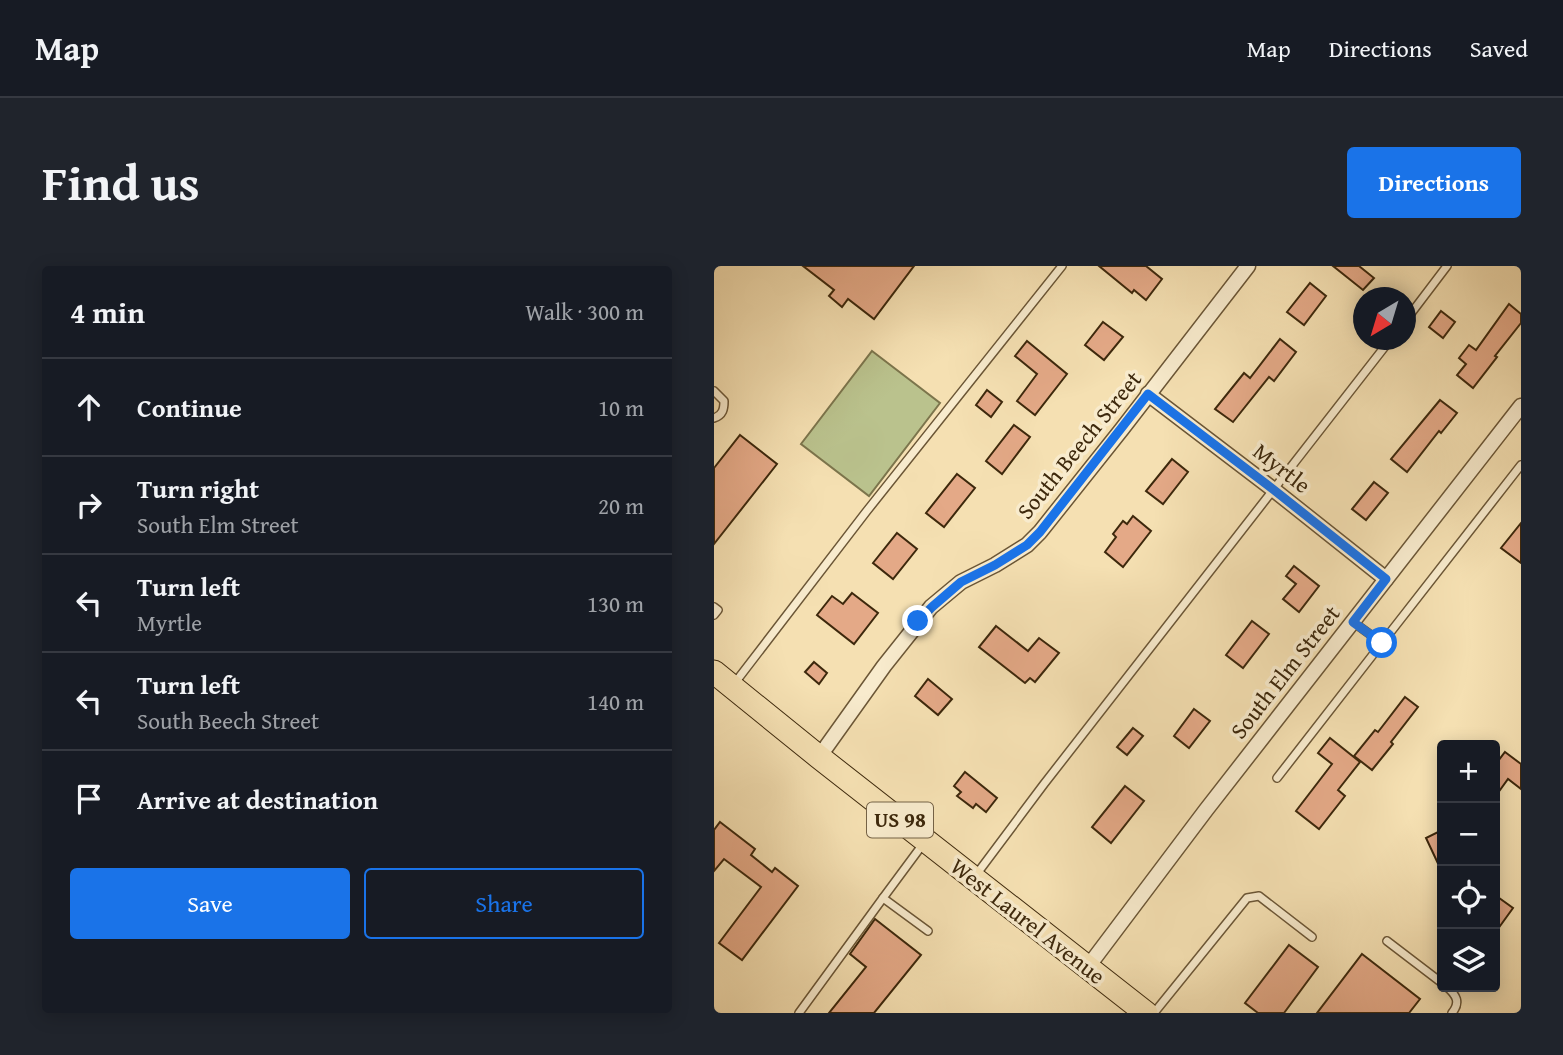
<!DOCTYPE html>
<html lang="en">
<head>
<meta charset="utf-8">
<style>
	:root { --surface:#171b24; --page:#20242c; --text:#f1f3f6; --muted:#9ea1a6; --line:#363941; --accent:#1a73e8 }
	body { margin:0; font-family:"Gentium Book Plus",serif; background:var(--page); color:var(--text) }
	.controls { position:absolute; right:21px; bottom:21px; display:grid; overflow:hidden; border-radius:7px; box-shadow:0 4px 18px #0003 }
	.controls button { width:63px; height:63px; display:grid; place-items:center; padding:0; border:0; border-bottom:2px solid var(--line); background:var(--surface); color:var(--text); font:35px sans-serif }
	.compass { position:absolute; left:639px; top:21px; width:63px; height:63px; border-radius:50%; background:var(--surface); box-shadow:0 4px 18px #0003; rotate:218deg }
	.stop { position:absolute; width:21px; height:21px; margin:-16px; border:5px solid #1a73e8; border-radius:50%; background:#fff }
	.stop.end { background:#1a73e8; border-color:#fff; box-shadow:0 2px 7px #0008 }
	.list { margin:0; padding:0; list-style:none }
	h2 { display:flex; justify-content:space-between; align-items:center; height:91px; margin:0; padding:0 28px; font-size:30px }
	h2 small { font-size:23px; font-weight:400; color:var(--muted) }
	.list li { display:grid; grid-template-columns:46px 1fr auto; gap:21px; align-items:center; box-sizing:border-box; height:98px; padding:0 28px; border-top:2px solid var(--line) }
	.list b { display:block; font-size:26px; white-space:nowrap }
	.list p { margin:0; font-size:23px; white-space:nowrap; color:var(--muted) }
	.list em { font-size:23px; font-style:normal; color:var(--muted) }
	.actions { display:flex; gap:14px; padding:21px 28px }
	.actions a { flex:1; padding:16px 0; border:2px solid var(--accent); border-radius:7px; text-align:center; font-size:24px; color:var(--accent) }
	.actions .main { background:var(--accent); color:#fff }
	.icon { flex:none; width:38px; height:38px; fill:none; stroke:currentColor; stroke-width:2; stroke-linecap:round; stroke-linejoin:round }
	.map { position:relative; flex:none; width:807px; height:747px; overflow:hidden; border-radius:7px }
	header { display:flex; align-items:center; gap:42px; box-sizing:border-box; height:98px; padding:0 35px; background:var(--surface); border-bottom:2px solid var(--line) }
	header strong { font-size:33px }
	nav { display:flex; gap:38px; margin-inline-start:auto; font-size:24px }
	.intro { display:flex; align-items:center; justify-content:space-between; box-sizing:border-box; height:168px; padding:0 42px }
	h1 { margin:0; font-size:49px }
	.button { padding:18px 32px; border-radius:7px; background:var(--accent); color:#fff; font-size:24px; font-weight:700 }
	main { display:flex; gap:42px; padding:0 42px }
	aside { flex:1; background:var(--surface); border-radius:7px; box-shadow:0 4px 18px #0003 }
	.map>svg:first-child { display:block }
</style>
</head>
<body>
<header>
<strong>Map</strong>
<nav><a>Map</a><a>Directions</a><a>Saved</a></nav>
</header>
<div class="intro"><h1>Find us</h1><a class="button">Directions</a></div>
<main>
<aside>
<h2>4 min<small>Walk · 300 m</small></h2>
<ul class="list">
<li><svg class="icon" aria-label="ahead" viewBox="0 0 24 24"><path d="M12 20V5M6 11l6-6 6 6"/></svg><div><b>Continue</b></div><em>10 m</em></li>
<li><svg class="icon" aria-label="right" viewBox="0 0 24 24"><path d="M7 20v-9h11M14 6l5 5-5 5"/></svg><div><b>Turn right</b><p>South Elm Street</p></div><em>20 m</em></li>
<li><svg class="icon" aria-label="left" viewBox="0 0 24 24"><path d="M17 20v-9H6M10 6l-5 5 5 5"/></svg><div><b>Turn left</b><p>Myrtle</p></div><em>130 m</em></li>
<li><svg class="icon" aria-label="left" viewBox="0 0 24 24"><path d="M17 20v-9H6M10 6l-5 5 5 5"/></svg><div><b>Turn left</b><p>South Beech Street</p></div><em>140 m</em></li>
<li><svg class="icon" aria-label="arrive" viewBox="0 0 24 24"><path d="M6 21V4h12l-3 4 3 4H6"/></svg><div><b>Arrive at destination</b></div></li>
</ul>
<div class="actions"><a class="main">Save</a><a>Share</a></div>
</aside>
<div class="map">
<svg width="807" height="747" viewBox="0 0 807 747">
	<rect width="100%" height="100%" fill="#f5e0b2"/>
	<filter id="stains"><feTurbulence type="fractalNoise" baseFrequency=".00286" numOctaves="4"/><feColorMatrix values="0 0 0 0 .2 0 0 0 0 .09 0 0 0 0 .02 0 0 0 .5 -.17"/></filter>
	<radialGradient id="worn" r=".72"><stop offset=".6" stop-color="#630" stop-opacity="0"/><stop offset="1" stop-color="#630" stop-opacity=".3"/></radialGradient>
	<polygon fill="#bac28d" stroke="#7c754c" stroke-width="2" points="158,85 226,137 155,230 87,178"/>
	<g fill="#e4a987" stroke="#3d280c" stroke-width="2">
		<polygon points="89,0 200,0 160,53 134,33 128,41 115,30 120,24"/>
		<polygon points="385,0 432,0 448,13 432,34 420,24 418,27"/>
		<polygon points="619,0 645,0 660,12 649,24"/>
		<polygon points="596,17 612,30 590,59 573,46"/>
		<polygon points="795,38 807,48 807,57 781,90 783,91 759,122 743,109 752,98 745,92 755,79 762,84"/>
		<polygon points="727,45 741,56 729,72 715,61"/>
		<polygon points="389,56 409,71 390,94 371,79"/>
		<polygon points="566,73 582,86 560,115 555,111 519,156 501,143 530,107 536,112"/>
		<polygon points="313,75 353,108 321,149 303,135 323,108 301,90"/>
		<polygon points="273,124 288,136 277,151 262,139"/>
		<polygon points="726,134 743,147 727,167 725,165 693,206 677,193"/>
		<polygon points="300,159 316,171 288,208 272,195"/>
		<polygon points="26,169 63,198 0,278 0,202"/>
		<polygon points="458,193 474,206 449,238 432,225"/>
		<polygon points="243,208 261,222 230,261 212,247"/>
		<polygon points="660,216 674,227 652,254 638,243"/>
		<polygon points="419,250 437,265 409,301 391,286 402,271 399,268 409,255 413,258"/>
		<polygon points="807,257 807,297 787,282"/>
		<polygon points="183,267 203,283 179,313 159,297"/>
		<polygon points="580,300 605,320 585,346 569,333 582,318 572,310"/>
		<polygon points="138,327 164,347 140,378 103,349 118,330 129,338"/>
		<polygon points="538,355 555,368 529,402 512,389"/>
		<polygon points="282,360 314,385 325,372 345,387 321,416 316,412 311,417 265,381"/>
		<polygon points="100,396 113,407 105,418 91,406"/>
		<polygon points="214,413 238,433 224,449 201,430"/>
		<polygon points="691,431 704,441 677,476 679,478 658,504 640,490 661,464 664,466"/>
		<polygon points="480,443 496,455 475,482 460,470"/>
		<polygon points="419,462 429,470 413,489 403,481"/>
		<polygon points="616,472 646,496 624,524 631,530 605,563 582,545 618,498 604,487"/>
		<polygon points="791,486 807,498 807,523 794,513 781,531 781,499"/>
		<polygon points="251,506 283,532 272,546 262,538 259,542 243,530 247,526 240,520"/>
		<polygon points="411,520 430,535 397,577 378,561"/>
		<polygon points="6,556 41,583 37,589 58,606 61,602 84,620 28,694 5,677 47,621 10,593 0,605 0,564"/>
		<polygon points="728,564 728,606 712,572"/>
		<polygon points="781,629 799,642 781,667"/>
		<polygon points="161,653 207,689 160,747 115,747 152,701 136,688"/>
		<polygon points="575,679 604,701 570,747 544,747 531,737"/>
		<polygon points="648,688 706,733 695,747 603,747"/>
	</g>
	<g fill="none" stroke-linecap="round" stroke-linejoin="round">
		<defs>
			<g id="service">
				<polyline points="692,54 733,0"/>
				<path d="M0,125l10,10c0,8 -1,14 -10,17"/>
				<polyline points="0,341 4,344 0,349"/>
				<polyline points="639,356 668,377 807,199"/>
				<polyline points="20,418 152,246 348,0"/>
				<polyline points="563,512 668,377"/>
				<polyline points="209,578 169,632 214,665"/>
				<polyline points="262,609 330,518 676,74"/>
				<polyline points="673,675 728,717"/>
				<path d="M733,721c9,8 14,15 5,26"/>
				<polyline points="85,747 169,632"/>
				<polyline points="440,747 533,632 545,630 598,671"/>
			</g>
			<g id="minor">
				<polyline points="434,128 560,224 672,313"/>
				<polyline points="105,491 170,400 217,341 247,316 281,299 313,279 326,266 408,163 534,0"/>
				<polyline points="373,702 492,544 807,140"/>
			</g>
			<polyline id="primary" points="0,406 105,491 432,747"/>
		</defs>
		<use href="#service" stroke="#6b5636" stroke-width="10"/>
		<use href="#minor" stroke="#6b5636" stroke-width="17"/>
		<use href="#primary" stroke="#3d280c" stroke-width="25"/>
		<use href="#service" stroke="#f8ebcd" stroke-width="7"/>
		<use href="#minor" stroke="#f8ebcd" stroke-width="14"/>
		<use href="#primary" stroke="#f5e0b2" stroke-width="23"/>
	</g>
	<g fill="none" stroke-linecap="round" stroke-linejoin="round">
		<polyline stroke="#1a73e8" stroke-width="9" points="204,355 218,341 247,316 281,299 313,279 326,266 434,128 560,224 672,313 639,356 668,377"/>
	</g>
	<g text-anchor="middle" stroke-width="7" stroke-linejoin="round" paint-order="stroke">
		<rect fill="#f8ebcd" stroke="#756246" stroke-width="2" x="153" y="536.5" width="66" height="35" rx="5"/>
		<g font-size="21" font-weight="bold" fill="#3d280c">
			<text x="186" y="561">US 98</text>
		</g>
		<g font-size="23" fill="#3d280c" stroke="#f8ebcd">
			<text transform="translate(365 179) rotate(-51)" y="8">South Beech Street</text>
			<text transform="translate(568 202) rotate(38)" y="8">Myrtle</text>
			<text transform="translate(571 406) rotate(-52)" y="8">South Elm Street</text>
			<text transform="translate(314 655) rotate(38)" y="8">West Laurel Avenue</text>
		</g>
	</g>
	<rect width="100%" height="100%" filter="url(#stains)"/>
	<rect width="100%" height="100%" fill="url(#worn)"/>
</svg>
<div class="controls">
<button>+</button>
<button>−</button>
<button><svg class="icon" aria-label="locate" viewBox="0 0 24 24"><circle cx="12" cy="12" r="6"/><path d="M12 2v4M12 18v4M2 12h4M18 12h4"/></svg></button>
<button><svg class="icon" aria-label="layers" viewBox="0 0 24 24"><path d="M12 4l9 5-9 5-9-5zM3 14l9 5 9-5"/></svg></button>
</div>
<svg class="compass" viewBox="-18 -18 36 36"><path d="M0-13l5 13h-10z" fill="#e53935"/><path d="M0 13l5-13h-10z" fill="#9ea1a6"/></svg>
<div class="stop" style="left:668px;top:377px"></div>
<div class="stop end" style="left:204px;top:355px"></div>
</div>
</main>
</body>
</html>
